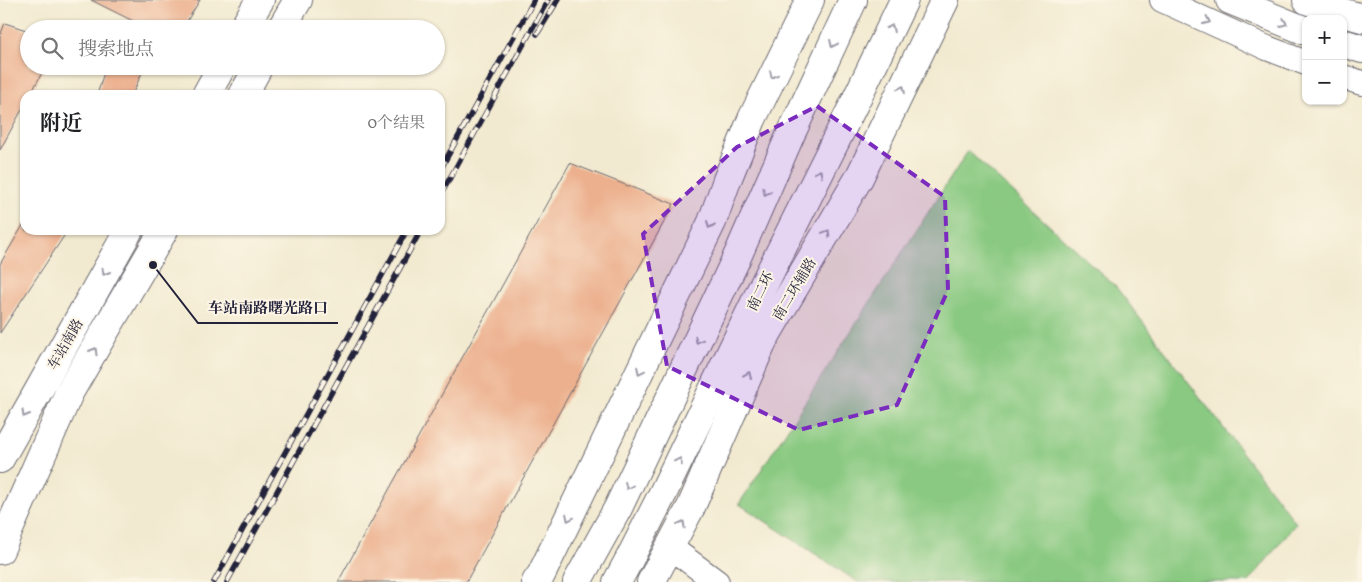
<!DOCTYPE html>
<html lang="zh">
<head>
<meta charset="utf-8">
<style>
	:root { --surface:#fff; --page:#f6f6f6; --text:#202124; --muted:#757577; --line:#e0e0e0 }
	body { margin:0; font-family:Vollkorn,"Noto Serif SC",serif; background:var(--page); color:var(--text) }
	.controls { position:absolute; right:15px; top:15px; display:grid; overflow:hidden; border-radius:10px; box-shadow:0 1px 4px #0004 }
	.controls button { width:45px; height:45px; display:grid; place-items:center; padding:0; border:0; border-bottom:1px solid var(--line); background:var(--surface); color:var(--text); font:25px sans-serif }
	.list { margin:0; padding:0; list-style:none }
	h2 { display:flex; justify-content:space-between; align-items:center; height:65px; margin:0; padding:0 20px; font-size:21px }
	h2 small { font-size:16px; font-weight:400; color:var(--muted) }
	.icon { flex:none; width:28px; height:28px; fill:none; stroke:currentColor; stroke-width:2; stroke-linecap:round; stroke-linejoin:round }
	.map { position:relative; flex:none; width:1362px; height:582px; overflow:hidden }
	.search { position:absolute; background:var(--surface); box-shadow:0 1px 4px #0004; left:20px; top:20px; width:425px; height:55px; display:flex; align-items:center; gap:12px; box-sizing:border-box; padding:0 18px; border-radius:28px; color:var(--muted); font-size:19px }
	.panel { position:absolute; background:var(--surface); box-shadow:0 1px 4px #0004; left:20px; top:90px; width:425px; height:145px; border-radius:15px }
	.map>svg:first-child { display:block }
</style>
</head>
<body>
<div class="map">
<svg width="1362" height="582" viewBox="0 0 1362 582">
	<rect width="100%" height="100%" fill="#fcf5e5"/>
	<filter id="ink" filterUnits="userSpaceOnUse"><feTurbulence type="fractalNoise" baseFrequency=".02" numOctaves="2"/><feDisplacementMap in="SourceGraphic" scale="10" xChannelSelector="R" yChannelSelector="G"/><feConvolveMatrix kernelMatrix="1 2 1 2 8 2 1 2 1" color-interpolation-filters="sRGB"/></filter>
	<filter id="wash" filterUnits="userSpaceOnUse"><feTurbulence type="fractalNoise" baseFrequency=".0096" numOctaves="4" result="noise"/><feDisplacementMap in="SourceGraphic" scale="20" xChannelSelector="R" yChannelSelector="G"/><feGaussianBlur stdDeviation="1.12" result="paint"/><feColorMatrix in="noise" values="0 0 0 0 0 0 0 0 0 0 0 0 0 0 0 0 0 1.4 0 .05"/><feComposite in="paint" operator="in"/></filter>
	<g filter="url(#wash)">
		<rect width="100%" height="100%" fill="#f2ead0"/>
		<polygon fill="#89c981" stroke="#56765e" points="968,151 1116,287 1296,523 1249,582 858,582 739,504"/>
		<g id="blocks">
			<g fill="#ecb08e">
				<polygon points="91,0 200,0 182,29 149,29"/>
				<polygon points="5,23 29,31 29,66 41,66 42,73 30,95 25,95 25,104 0,150 0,36"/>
				<polygon points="106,66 145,66 132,95 97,95"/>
				<polygon points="570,163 674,204 466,582 338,582"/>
				<polygon points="25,222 25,230 68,230 0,333 0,264"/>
			</g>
		</g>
	</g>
	<g filter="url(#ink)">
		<use href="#blocks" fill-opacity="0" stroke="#6b686f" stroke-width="1"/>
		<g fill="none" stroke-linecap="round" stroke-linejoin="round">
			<defs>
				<g id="tertiary">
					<polyline points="1162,0 1267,48 1306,63"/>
					<polyline points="1343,77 1362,83"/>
					<polyline points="670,547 717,582"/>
				</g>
				<g id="secondary">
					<polyline points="1230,0 1306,31"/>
					<polyline points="1307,0 1337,11 1362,18"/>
					<polyline points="1343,43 1362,49"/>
					<polyline points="536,582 541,575 712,222 727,180 752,119 810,0"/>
					<polyline points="651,582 691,507 764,339 859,178 945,0"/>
				</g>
				<g id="primary">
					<polyline points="243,29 260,0"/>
					<polyline points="281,29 298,0"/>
					<polyline points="206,95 222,66"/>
					<polyline points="243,95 259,66"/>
					<polyline points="69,393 164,230"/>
					<polyline points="0,459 129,230"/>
				</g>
				<g id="trunk">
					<polyline points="0,550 69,393"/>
					<polyline points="577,582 618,508 737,257 790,136 853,0"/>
					<polyline points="617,582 630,558 663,493 759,294 855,102 904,0"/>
				</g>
			</defs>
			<use href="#tertiary" stroke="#6b686f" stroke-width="26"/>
			<use href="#secondary" stroke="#6b686f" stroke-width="30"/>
			<use href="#primary" stroke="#6b686f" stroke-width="30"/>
			<use href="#trunk" stroke="#6b686f" stroke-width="30"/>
			<use href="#tertiary" stroke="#fff" stroke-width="24"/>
			<use href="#secondary" stroke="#fff" stroke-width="28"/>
			<use href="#primary" stroke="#fff" stroke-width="28"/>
			<use href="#trunk" stroke="#fff" stroke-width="28"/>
			<defs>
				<g id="rail">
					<polyline points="537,34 558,0"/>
					<polyline points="440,170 534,0"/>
					<polyline points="440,196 548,0"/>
					<polyline points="214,582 407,230"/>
					<polyline points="227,582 421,230"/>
				</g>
			</defs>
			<use href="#rail" stroke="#22223b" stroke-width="5.5"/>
			<use href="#rail" stroke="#fcf5e5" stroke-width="4" stroke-dasharray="11" stroke-linecap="butt"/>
		</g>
		<defs><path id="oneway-chevron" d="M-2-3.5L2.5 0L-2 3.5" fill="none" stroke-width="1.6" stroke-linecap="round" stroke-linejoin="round" transform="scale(1.25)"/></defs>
		<g stroke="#9c9ca7">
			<use href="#oneway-chevron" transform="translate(1207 21) rotate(25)"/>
			<use href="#oneway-chevron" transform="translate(1284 23) rotate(21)"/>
			<use href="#oneway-chevron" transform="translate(891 28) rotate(-64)"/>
			<use href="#oneway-chevron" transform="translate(833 44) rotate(115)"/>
			<use href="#oneway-chevron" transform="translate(773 75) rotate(116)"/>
			<use href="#oneway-chevron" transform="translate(902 89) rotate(-64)"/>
			<use href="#oneway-chevron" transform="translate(819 173) rotate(-63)"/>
			<use href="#oneway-chevron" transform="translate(766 192) rotate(114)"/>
			<use href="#oneway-chevron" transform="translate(710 225) rotate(114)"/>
			<use href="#oneway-chevron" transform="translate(827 233) rotate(-59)"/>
			<use href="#oneway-chevron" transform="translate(105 272) rotate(120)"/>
			<use href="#oneway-chevron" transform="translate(698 340) rotate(116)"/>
			<use href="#oneway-chevron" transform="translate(94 351) rotate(-60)"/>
			<use href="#oneway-chevron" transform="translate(640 371) rotate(116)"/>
			<use href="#oneway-chevron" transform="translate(748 375) rotate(-67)"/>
			<use href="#oneway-chevron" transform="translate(25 414) rotate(120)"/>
			<use href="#oneway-chevron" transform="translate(679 461) rotate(-64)"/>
			<use href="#oneway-chevron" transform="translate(628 486) rotate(115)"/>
			<use href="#oneway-chevron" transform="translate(569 518) rotate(116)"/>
			<use href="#oneway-chevron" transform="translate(682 524) rotate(-61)"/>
		</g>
	</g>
	<path fill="#7b2cbf" fill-opacity="0.2" stroke="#7b2cbf" stroke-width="4" stroke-dasharray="10 6" stroke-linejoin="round" d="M817,106l128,91 3,93 -51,115 -98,25 -132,-64 -24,-132 94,-87z"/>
	<g text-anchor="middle" stroke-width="4" stroke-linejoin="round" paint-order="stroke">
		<g font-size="14" fill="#22223b" stroke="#fcf5e5">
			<text transform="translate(794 289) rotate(-59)" y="5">南二环辅路</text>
			<text transform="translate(760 291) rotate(-64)" y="5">南二环</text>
			<text transform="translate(65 344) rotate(-60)" y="5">车站南路</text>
		</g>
	</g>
	<path fill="none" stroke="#22223b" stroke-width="2" d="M153 265L198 323H338"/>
	<circle fill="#22223b" stroke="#fcf5e5" stroke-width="2" cx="153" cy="265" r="5"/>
	<g font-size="15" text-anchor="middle" font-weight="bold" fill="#22223b" stroke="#fcf5e5" stroke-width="4" stroke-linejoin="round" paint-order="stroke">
		<text x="268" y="313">车站南路曙光路口</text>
	</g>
</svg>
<div class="controls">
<button>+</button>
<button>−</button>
</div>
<div class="search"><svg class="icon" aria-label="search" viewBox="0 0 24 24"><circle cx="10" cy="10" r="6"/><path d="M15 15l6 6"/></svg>搜索地点</div>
<section class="panel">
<h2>附近<small>0个结果</small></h2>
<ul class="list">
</ul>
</section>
</div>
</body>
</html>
